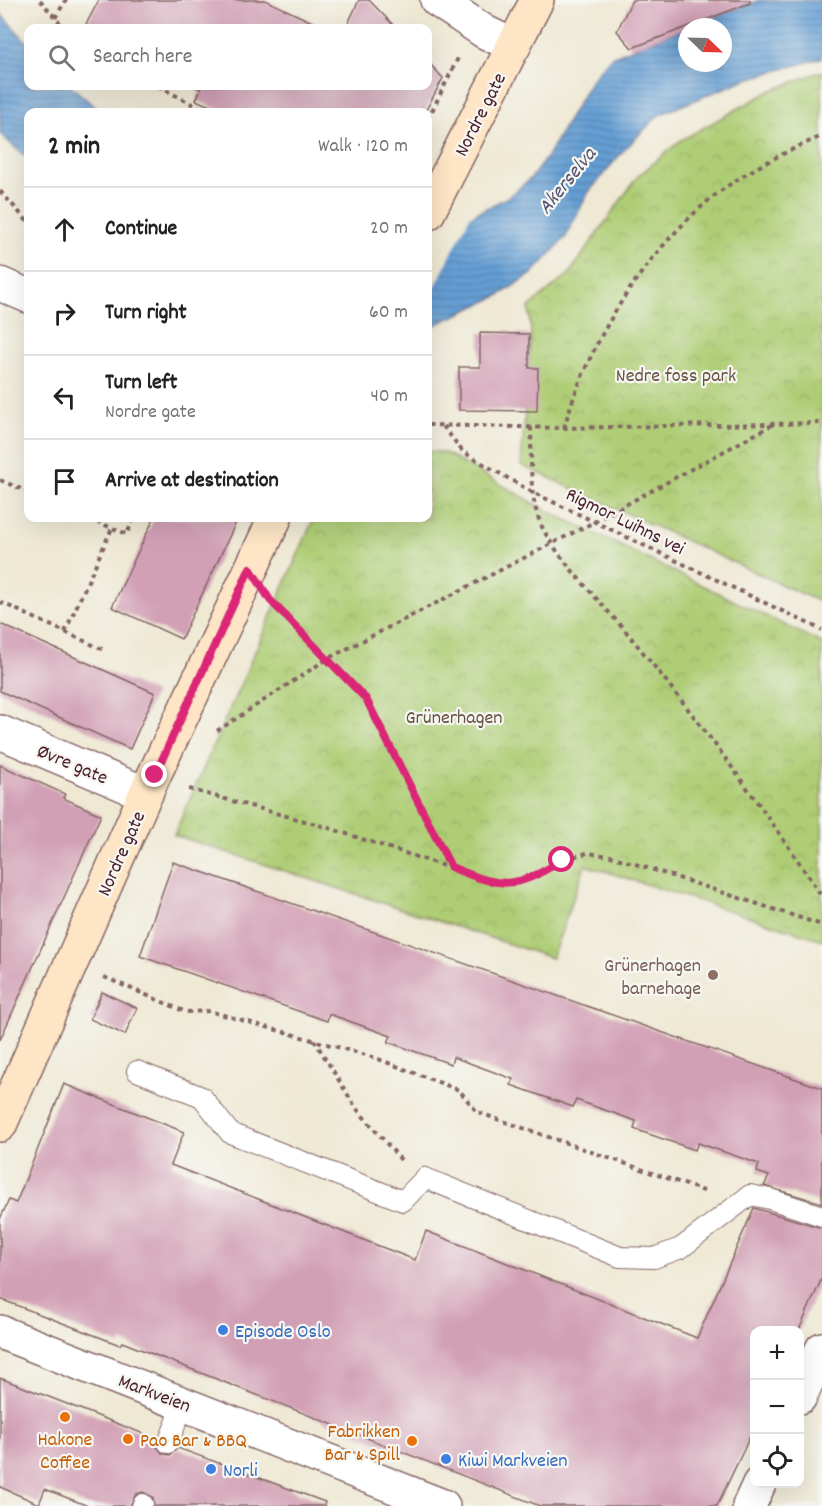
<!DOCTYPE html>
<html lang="en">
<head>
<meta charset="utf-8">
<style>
	:root { --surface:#fff; --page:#f6f6f6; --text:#222; --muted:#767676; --line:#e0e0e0 }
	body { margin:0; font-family:Dekko,sans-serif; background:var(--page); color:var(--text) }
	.controls { position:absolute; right:18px; bottom:18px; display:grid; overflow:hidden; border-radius:12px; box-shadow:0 6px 24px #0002 }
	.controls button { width:54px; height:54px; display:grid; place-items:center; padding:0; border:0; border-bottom:2px solid var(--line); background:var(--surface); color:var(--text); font:30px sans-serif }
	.compass { position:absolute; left:678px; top:18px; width:54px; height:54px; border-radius:50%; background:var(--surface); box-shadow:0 6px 24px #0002; rotate:113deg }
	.stop { position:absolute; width:18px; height:18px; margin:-14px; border:4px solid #db2777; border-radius:50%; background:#fff }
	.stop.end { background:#db2777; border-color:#fff; box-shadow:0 2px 6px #0008 }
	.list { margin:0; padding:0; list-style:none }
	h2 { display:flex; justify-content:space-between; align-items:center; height:78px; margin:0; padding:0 24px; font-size:26px }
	h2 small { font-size:20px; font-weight:400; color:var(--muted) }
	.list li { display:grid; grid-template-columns:39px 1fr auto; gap:18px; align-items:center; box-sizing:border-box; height:84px; padding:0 24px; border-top:2px solid var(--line) }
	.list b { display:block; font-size:22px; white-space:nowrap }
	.list p { margin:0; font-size:20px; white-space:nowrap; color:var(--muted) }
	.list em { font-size:20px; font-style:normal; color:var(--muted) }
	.icon { flex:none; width:33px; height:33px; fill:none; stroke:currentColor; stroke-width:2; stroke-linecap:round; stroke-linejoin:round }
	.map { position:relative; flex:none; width:822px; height:1506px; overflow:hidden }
	.search { position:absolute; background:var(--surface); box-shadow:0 6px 24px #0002; left:24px; top:24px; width:408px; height:66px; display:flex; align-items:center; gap:15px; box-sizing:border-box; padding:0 21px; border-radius:12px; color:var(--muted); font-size:22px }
	.panel { position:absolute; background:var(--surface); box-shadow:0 6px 24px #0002; left:24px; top:108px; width:408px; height:414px; border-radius:12px }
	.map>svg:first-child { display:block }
</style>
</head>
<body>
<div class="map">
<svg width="822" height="1506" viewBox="0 0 822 1506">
	<defs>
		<pattern id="park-crowns" width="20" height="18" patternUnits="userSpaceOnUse" patternTransform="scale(1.5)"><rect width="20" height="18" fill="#aecd74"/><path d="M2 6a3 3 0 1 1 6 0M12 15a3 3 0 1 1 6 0" fill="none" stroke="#97b065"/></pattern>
		<pattern id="water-rules" width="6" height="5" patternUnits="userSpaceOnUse" patternTransform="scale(1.5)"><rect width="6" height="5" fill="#659fd4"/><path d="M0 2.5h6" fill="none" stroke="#5581ac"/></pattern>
	</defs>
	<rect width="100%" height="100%" fill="#f6f6f2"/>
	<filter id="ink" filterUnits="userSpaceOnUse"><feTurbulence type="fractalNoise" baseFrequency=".0167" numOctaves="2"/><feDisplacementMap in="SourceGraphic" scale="12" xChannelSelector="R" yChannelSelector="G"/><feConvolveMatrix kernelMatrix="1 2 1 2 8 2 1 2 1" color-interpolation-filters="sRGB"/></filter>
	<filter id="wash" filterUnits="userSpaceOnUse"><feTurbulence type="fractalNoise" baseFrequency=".008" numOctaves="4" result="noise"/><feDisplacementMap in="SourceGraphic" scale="24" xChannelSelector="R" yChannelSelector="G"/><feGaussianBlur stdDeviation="1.35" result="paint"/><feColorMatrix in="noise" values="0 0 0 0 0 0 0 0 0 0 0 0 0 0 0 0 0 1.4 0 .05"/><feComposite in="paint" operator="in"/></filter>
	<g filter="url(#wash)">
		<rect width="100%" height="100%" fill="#efe9d4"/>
		<g fill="url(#park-crowns)" stroke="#7c7650" stroke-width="1.5">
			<polygon points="822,71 822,603 521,465 531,333 529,307 569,274 637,177 681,140 770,91"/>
			<polygon points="428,451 445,453 548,511 822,643 822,940 585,865 552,958 174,835 314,518 428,518"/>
		</g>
		<g fill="url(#water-rules)" stroke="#585f80" stroke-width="1.5">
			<polygon points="760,0 822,0 822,58 744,80 659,115 624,150 588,193 565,238 532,274 498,296 428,328 428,221 469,217 508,197 531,178 546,158 591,80 611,57 687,27 687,63 723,63 723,27 688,27"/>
			<polygon points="0,13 28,43 28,86 71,86 101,112 28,112 28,159 0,134"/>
		</g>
		<polygon fill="#efe9d4" points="472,212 428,301 428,218"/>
		<g id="blocks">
			<g fill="#d2a0b5">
				<polygon points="99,0 265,0 325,28 84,28"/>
				<polygon points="359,0 369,0 396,28 346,28"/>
				<polygon points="632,0 750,0 750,3 632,48 617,31"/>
				<polygon points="428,62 443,78 425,112 224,112 196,100 201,89 192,86 428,86"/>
				<polygon points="480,333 529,334 529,368 538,368 537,411 459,410 459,367 480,367"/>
				<polygon points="154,518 238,518 181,639 112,607"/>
				<polygon points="0,624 155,693 130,749 0,691"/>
				<polygon points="0,765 65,794 63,798 101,815 0,1040"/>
				<polygon points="173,862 822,1088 822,1203 764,1186 769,1176 757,1172 759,1164 698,1143 695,1150 634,1129 636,1121 576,1100 573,1107 511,1085 513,1079 453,1057 451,1064 388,1042 391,1036 329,1014 327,1021 140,956"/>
				<polygon points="102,992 137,1008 125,1035 90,1019"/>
				<polygon points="64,1084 184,1132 171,1165 415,1260 426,1231 697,1338 754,1208 822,1228 822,1278 799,1330 754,1330 754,1428 717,1506 540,1506 122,1342 120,1345 0,1299 0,1219 9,1200 16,1203"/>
				<polygon points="0,1378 157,1439 156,1445 163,1454 170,1455 178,1448 325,1502 324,1506 154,1506 153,1497 143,1492 136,1494 130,1506 88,1506 45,1489 39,1504 0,1487"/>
			</g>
		</g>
	</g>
	<g filter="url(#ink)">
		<use href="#blocks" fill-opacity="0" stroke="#846666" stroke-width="1.5"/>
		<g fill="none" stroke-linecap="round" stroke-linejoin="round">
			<defs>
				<g id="lane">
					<polyline points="137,1071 202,1097 230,1133 403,1201 425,1178 620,1257 654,1258 681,1248 750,1195 770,1199 822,1216"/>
					<polyline points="168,1443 184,1403"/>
					<polyline points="142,1506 143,1504"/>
				</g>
				<g id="street">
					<polyline points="437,0 485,32 514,46"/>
					<polyline points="0,284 28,296"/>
					<polyline points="0,732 146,794"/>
					<polyline points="0,1332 443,1506"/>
					<polyline points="800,1397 822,1349"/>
					<polyline points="749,1506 759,1484"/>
				</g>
				<g id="secondary">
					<polyline points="428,213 537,0"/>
					<polyline points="0,1125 149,786 275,518"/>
				</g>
			</defs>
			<use href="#lane" stroke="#846666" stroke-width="22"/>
			<use href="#street" stroke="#846666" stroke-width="36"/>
			<use href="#secondary" stroke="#846666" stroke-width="36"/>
			<g stroke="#846666" stroke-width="4" stroke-dasharray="4.5 4.5" stroke-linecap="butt">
				<polyline points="40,0 64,28"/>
				<polyline points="55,18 66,0"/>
				<polyline points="158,86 207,112"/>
				<polyline points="428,119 458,58"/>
				<polyline points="0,191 28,222"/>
				<polyline points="428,425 564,428 822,423"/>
				<polyline points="443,426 463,452 532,492 822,630"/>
				<path d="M531,427c1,31 -3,66 9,95 13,34 68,87 93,118 67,82 131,168 189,257"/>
				<path d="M564,428c24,-86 80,-175 150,-232 32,-25 71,-44 108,-60"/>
				<polyline points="0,480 28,492"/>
				<polyline points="88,518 127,534 134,518"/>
				<polyline points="0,602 104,650"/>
				<polyline points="275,606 366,699 450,865"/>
				<polyline points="65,632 112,528"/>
				<polyline points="217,731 327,659 594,522 774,424"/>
				<polyline points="189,789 326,827 471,875 504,883 534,878 562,860 587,853 611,856 822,925"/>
				<polyline points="104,977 186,1012 209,1011 373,1057 459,1090 477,1112 704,1191"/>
				<polyline points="314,1040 356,1108 401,1160"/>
			</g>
			<use href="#lane" stroke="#fff" stroke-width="20"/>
			<use href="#street" stroke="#fff" stroke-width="33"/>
			<use href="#secondary" stroke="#fde5c5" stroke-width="33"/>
		</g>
	</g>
	<g fill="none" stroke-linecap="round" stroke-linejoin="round" filter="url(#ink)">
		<path stroke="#db2777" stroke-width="8" d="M155,775l95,-207 20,32 96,99 85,168c50,21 64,23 111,-7"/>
	</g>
	<circle fill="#8d6e63" stroke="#f6f6f2" stroke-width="2" cx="713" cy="975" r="6"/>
	<g fill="#3f7fe0" stroke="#f6f6f2" stroke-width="2">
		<circle cx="223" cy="1330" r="6"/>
		<circle cx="446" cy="1459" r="6"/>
		<circle cx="211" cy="1469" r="6"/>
	</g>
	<g fill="#e8710a" stroke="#f6f6f2" stroke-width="2">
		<circle cx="65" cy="1417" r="6"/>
		<circle cx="128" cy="1439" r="6"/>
		<circle cx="412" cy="1441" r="6"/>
	</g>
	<g text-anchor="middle" stroke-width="4.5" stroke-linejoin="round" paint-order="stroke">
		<g font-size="20" fill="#4a1f2b" stroke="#f6f6f2">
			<text transform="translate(479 114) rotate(-63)" y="7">Nordre gate</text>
			<text transform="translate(626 520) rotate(26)" y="7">Rigmor Luihns vei</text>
			<text transform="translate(73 763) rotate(23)" y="7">Øvre gate</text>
			<text transform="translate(120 853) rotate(-66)" y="7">Nordre gate</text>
			<text transform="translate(155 1392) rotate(21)" y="7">Markveien</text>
		</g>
		<g font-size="20" fill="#685341" stroke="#f6f6f2">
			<text x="676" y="381">Nedre foss park</text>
			<text x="454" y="723">Grünerhagen</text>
		</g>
		<g font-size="20" fill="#785e54" stroke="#f6f6f2" text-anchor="end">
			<text x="701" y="971">Grünerhagen<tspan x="701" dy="23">barnehage</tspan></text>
		</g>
		<g font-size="20" fill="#366cbe" stroke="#f6f6f2" text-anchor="start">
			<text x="235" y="1337">Episode Oslo</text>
			<text x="458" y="1466">Kiwi Markveien</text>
			<text x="223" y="1476">Norli</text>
		</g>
		<g font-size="20" fill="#c56008" stroke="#f6f6f2" text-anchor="end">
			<text x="400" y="1437">Fabrikken<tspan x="400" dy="23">Bar &amp; Spill</tspan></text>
			<text x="65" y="1445" text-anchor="middle">Hakone<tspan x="65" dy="23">Coffee</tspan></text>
			<text x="140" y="1446" text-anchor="start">Pao Bar &amp; BBQ</text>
		</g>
		<g font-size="21" font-style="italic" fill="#55526f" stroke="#f6f6f2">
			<text transform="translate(566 180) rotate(-51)" y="7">Akerselva</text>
		</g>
	</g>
</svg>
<div class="controls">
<button>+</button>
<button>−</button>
<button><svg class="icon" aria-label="locate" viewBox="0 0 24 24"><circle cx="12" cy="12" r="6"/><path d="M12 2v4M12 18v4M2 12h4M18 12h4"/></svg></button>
</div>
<svg class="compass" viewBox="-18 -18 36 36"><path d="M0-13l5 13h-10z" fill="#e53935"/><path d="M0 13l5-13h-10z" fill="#767676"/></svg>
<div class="stop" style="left:562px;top:860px"></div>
<div class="stop end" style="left:155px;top:775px"></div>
<div class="search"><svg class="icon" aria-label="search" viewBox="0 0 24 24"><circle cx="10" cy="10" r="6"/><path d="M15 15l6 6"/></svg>Search here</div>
<section class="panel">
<h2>2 min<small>Walk · 120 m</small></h2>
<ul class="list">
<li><svg class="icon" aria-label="ahead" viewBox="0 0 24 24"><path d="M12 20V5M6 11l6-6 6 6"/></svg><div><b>Continue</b></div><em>20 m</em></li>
<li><svg class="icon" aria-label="right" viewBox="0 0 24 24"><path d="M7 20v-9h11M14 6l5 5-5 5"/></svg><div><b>Turn right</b></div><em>60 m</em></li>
<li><svg class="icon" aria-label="left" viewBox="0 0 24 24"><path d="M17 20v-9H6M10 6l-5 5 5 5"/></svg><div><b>Turn left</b><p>Nordre gate</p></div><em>40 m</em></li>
<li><svg class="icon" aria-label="arrive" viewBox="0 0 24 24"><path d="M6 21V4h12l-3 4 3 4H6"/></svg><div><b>Arrive at destination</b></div></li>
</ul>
</section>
</div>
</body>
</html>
